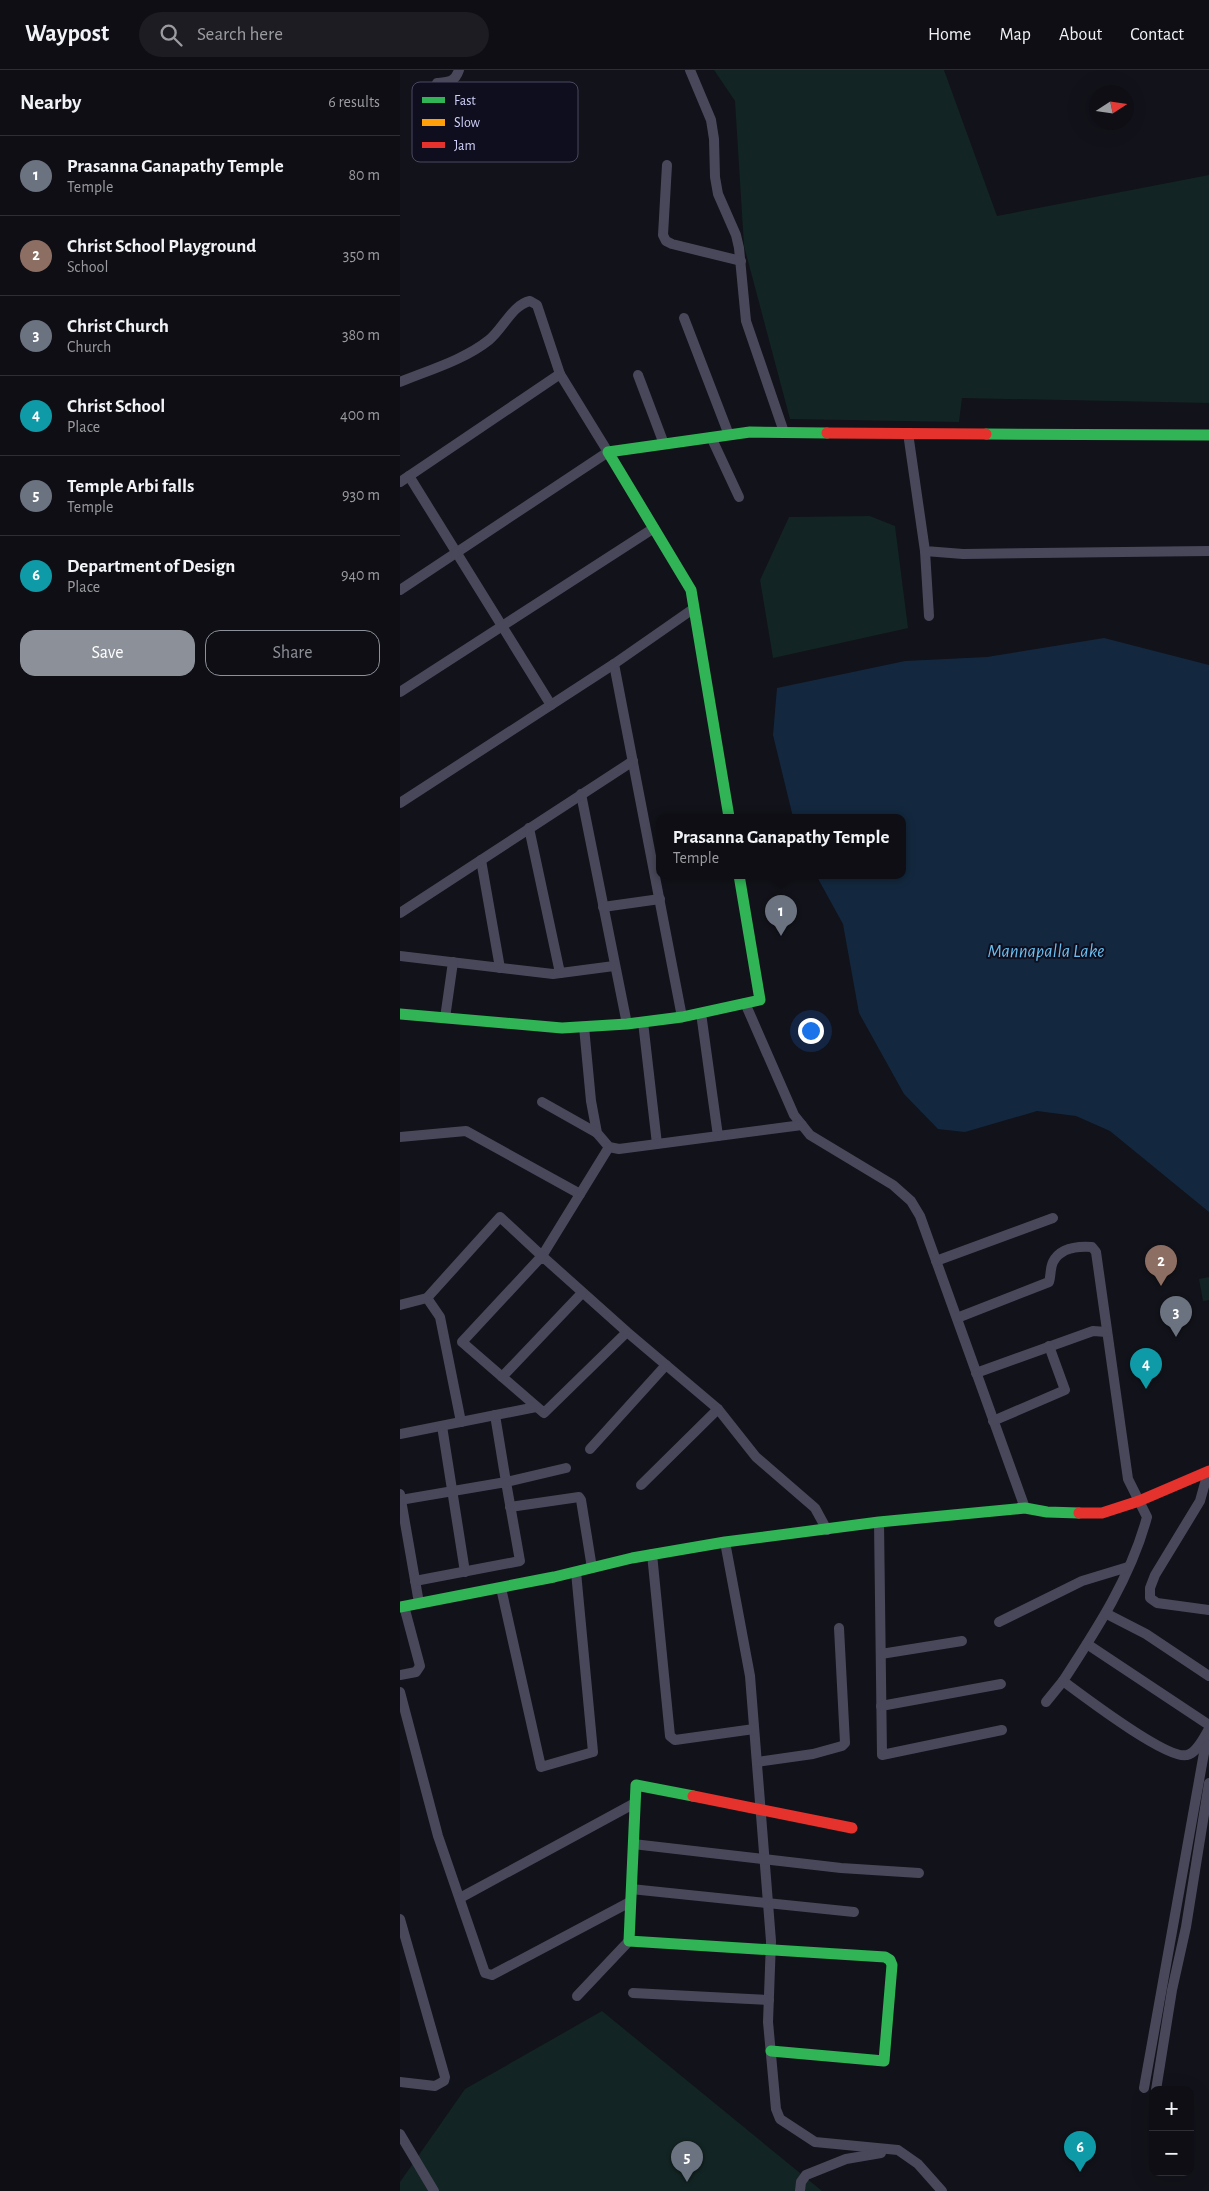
<!DOCTYPE html>
<html lang="en">
<head>
<meta charset="utf-8">
<style>
	:root { --surface:#0e0e14; --page:#1c1c22; --text:#f1f3f6; --muted:#9b9ca0; --line:#2e2e34; --accent:#8c9099 }
	body { margin:0; font-family:"Alegreya Sans",sans-serif; background:var(--page); color:var(--text) }
	.controls { position:absolute; right:15px; bottom:15px; display:grid; overflow:hidden; border-radius:10px; box-shadow:0 5px 20px #0002 }
	.controls button { width:45px; height:45px; display:grid; place-items:center; padding:0; border:0; border-bottom:1px solid var(--line); background:var(--surface); color:var(--text); font:25px sans-serif }
	.compass { position:absolute; left:689px; top:15px; width:45px; height:45px; border-radius:50%; background:var(--surface); box-shadow:0 5px 20px #0002; rotate:78deg }
	.you { position:absolute; left:410px; top:960px; width:18px; height:18px; margin:-12px; border:4px solid #fff; border-radius:50%; background:#1a73e8; box-shadow:0 0 0 8px #1a73e833 }
	.badge { display:grid; place-items:center; width:32px; height:32px; border-radius:50%; background:var(--accent); color:#fff; font-size:16px; font-weight:700 }
	.pin { position:absolute; translate:-50% -41px; filter:drop-shadow(0 1px 2px #0008) }
	.pin::after { content:''; position:absolute; top:26px; width:18px; height:15px; background:inherit; clip-path:polygon(0 0,100% 0,50% 100%) }
	.popup { position:absolute; left:256px; top:744px; width:250px; height:65px; box-sizing:border-box; display:grid; place-content:center; border-radius:10px; background:var(--surface); filter:drop-shadow(0 1px 4px #0005); font-size:16px; white-space:nowrap; color:var(--muted) }
	.popup b { font-size:19px; color:var(--text) }
	.popup::after { content:''; position:absolute; left:50%; top:100%; margin-left:-10px; border:10px solid transparent; border-top-color:var(--surface) }
	.list { margin:0; padding:0; list-style:none }
	h2 { display:flex; justify-content:space-between; align-items:center; height:65px; margin:0; padding:0 20px; font-size:21px }
	h2 small { font-size:16px; font-weight:400; color:var(--muted) }
	.list li { display:grid; grid-template-columns:32px 1fr auto; gap:15px; align-items:center; box-sizing:border-box; height:80px; padding:0 20px; border-top:1px solid var(--line) }
	.list b { display:block; font-size:19px; white-space:nowrap }
	.list p { margin:0; font-size:16px; white-space:nowrap; color:var(--muted) }
	.list em { font-size:16px; font-style:normal; color:var(--muted) }
	.actions { display:flex; gap:10px; padding:15px 20px }
	.actions a { flex:1; padding:11px 0; border:1px solid var(--accent); border-radius:15px; text-align:center; font-size:18px; color:var(--accent) }
	.actions .main { background:var(--accent); color:#fff }
	.icon { flex:none; width:28px; height:28px; fill:none; stroke:currentColor; stroke-width:2; stroke-linecap:round; stroke-linejoin:round }
	.map { position:relative; flex:none; width:809px; height:2121px; overflow:hidden }
	header { display:flex; align-items:center; gap:30px; box-sizing:border-box; height:70px; padding:0 25px; background:var(--surface); border-bottom:1px solid var(--line) }
	header strong { font-size:24px }
	nav { display:flex; gap:28px; margin-inline-start:auto; font-size:18px }
	.search { width:350px; height:45px; background:var(--page); display:flex; align-items:center; gap:12px; box-sizing:border-box; padding:0 18px; border-radius:28px; color:var(--muted); font-size:19px }
	main { display:flex }
	aside { flex:1; background:var(--surface) }
	.map>svg:first-child { display:block }
</style>
</head>
<body>
<header>
<strong>Waypost</strong>
<div class="search"><svg class="icon" aria-label="search" viewBox="0 0 24 24"><circle cx="10" cy="10" r="6"/><path d="M15 15l6 6"/></svg>Search here</div>
<nav><a>Home</a><a>Map</a><a>About</a><a>Contact</a></nav>
</header>
<main>
<aside>
<h2>Nearby<small>6 results</small></h2>
<ul class="list">
<li><span class="badge" style="background:#6b7280">1</span><div><b>Prasanna Ganapathy Temple</b><p>Temple</p></div><em>80 m</em></li>
<li><span class="badge" style="background:#8d6e63">2</span><div><b>Christ School Playground</b><p>School</p></div><em>350 m</em></li>
<li><span class="badge" style="background:#6b7280">3</span><div><b>Christ Church</b><p>Church</p></div><em>380 m</em></li>
<li><span class="badge" style="background:#0f9aa8">4</span><div><b>Christ School</b><p>Place</p></div><em>400 m</em></li>
<li><span class="badge" style="background:#6b7280">5</span><div><b>Temple Arbi falls</b><p>Temple</p></div><em>930 m</em></li>
<li><span class="badge" style="background:#0f9aa8">6</span><div><b>Department of Design</b><p>Place</p></div><em>940 m</em></li>
</ul>
<div class="actions"><a class="main">Save</a><a>Share</a></div>
</aside>
<div class="map">
<svg width="809" height="2121" viewBox="0 0 809 2121">
	<rect width="100%" height="100%" fill="#12121a"/>
	<g fill="#122423">
		<polygon points="314,0 544,0 597,146 809,105 809,333 562,328 559,352 390,349 344,176 335,31"/>
		<polygon points="470,446 495,456 508,558 373,588 360,510 389,447"/>
		<polygon points="809,1207 809,1230 803,1231 799,1209"/>
		<polygon points="202,1941 422,2121 0,2121 0,2112 65,2019"/>
	</g>
	<polygon fill="#13283e" points="704,568 809,595 809,1142 710,1061 676,1046 637,1041 565,1062 538,1059 504,1024 459,943 443,854 416,805 502,805 502,747 393,747 373,665 377,618 505,591 587,587"/>
	<g fill="none" stroke-linecap="round" stroke-linejoin="round">
		<g stroke="#48485a" stroke-width="10">
			<polyline points="290,0 311,50 314,69 315,107 318,124 336,165 339,178 346,251 384,362"/>
			<path d="M37,13c12,-1 18,-1 22,-13"/>
			<polyline points="267,95 263,165 266,171 272,174 341,191"/>
			<polyline points="284,248 329,365"/>
			<polyline points="238,305 264,374"/>
			<path d="M0,312c29,-12 64,-22 89,-42 14,-11 23,-35 41,-39l7,4 23,69"/>
			<polyline points="508,363 525,481 563,484 809,481"/>
			<polyline points="311,367 339,427"/>
			<polyline points="9,406 151,635"/>
			<polyline points="0,412 160,304 208,382 0,520"/>
			<polyline points="525,481 529,546"/>
			<polyline points="214,594 282,947"/>
			<polyline points="0,622 254,458"/>
			<polyline points="181,724 227,954"/>
			<polyline points="0,733 214,594 293,539"/>
			<polyline points="129,758 160,903"/>
			<polyline points="81,790 100,898"/>
			<polyline points="203,837 260,829"/>
			<polyline points="0,843 233,691"/>
			<polyline points="0,886 153,904 214,896"/>
			<polyline points="345,933 394,1045 410,1065 493,1115 511,1131 520,1146 625,1438"/>
			<polyline points="301,943 318,1066"/>
			<polyline points="45,948 53,892"/>
			<polyline points="243,952 257,1074"/>
			<polyline points="184,957 191,1031 197,1063 209,1077 219,1079 402,1055"/>
			<polyline points="142,1032 197,1063"/>
			<polyline points="0,1067 66,1061 180,1124"/>
			<polyline points="536,1191 653,1148"/>
			<polyline points="27,1228 40,1247 61,1352"/>
			<polyline points="0,1235 27,1228 100,1147 142,1186 209,1077"/>
			<path d="M557,1248l92,-36c2,-6 1,-14 4,-20 7,-14 25,-16 39,-15l4,5 32,227 19,38c-16,60 -50,112 -84,164 19,14 104,79 124,74 10,-2 17,-18 22,-26"/>
			<polyline points="227,1262 142,1186 62,1272 144,1343 227,1262 318,1339 356,1387 415,1438 427,1460"/>
			<polyline points="576,1303 693,1261 707,1262"/>
			<polyline points="102,1307 182,1223"/>
			<polyline points="95,1345 106,1412 166,1398"/>
			<polyline points="593,1351 665,1320 649,1276"/>
			<polyline points="42,1356 65,1502"/>
			<polyline points="0,1364 136,1337"/>
			<polyline points="190,1379 266,1295"/>
			<polyline points="808,1402 800,1431 755,1505 750,1518 750,1528 757,1533 809,1540"/>
			<polyline points="241,1415 318,1339"/>
			<polyline points="0,1424 19,1533"/>
			<polyline points="0,1430 106,1412 120,1491 15,1511"/>
			<polyline points="110,1437 179,1427 181,1430 192,1498"/>
			<polyline points="479,1452 482,1685 602,1660"/>
			<polyline points="325,1472 350,1606 371,1871 368,1952 376,2039 380,2049 415,2072 498,2080 518,2094 542,2121"/>
			<polyline points="252,1484 270,1666 275,1670 354,1659"/>
			<polyline points="101,1518 141,1697 193,1682 176,1502"/>
			<polyline points="707,1544 746,1564 809,1606"/>
			<polyline points="599,1552 682,1511 728,1497"/>
			<polyline points="687,1574 809,1655"/>
			<polyline points="481,1584 562,1571"/>
			<polyline points="0,1605 16,1602 20,1596 4,1536"/>
			<polyline points="0,1622 38,1766 85,1903 92,1905 230,1832"/>
			<polyline points="646,1632 663,1611"/>
			<polyline points="481,1636 601,1614"/>
			<polyline points="357,1692 413,1684 442,1676 445,1673 439,1558"/>
			<polyline points="233,1774 441,1798 519,1803"/>
			<polyline points="231,1819 454,1842"/>
			<polyline points="60,1828 235,1733"/>
			<polyline points="0,1849 45,2007 44,2011 35,2016 0,2012"/>
			<polyline points="233,1923 369,1930"/>
			<polyline points="177,1926 229,1871"/>
			<polyline points="744,2018 804,1683 809,1674"/>
			<polyline points="756,2020 772,1920 786,1857 809,1713"/>
			<polyline points="0,2064 34,2121"/>
			<polyline points="400,2121 401,2112 406,2105 446,2089 481,2083"/>
		</g>
		<g stroke="#30b455" stroke-width="11">
			<polyline points="586,364 809,365"/>
			<polyline points="329,747 291,520 208,382 350,362 427,363"/>
			<polyline points="0,944 162,958 227,954 282,947 360,930 339,805"/>
			<polyline points="0,1537 154,1507 232,1488 325,1472 479,1452 625,1438 647,1442 679,1443"/>
			<polyline points="293,1726 236,1715 229,1871 485,1887 490,1890 492,1895 484,1991 371,1981"/>
		</g>
		<g stroke="#e5322d" stroke-width="11">
			<polyline points="427,363 586,364"/>
			<polyline points="679,1443 702,1443 739,1431 809,1401"/>
			<polyline points="293,1726 452,1758"/>
		</g>
	</g>
	<g text-anchor="middle" stroke-width="4" stroke-linejoin="round" paint-order="stroke">
		<g font-size="19" font-style="italic" fill="#69bfef" stroke="#0f0e1e">
			<text x="646" y="887">Mannapalla Lake</text>
		</g>
	</g>
	<rect x="12" y="12" width="166" height="80" rx="8" fill="#0f0e1e" stroke="#494860" stroke-width="1"/>
	<rect x="22" y="27" width="23" height="6" fill="#30b455"/>
	<rect x="22" y="49" width="23" height="7" fill="#ff9f0a"/>
	<rect x="22" y="72" width="23" height="6" fill="#e5322d"/>
	<g font-size="14" fill="#d0d0fa">
		<text x="54" y="35">Fast</text>
		<text x="54" y="57">Slow</text>
		<text x="54" y="80">Jam</text>
	</g>
</svg>
<div class="controls">
<button>+</button>
<button>−</button>
</div>
<svg class="compass" viewBox="-18 -18 36 36"><path d="M0-13l5 13h-10z" fill="#e53935"/><path d="M0 13l5-13h-10z" fill="#9b9ca0"/></svg>
<div class="you"></div>
<div class="pin badge" style="left:381px;top:866px;background:#6b7280">1</div>
<div class="popup"><b>Prasanna Ganapathy Temple</b>Temple</div>
<div class="pin badge" style="left:761px;top:1216px;background:#8d6e63">2</div>
<div class="pin badge" style="left:776px;top:1267px;background:#6b7280">3</div>
<div class="pin badge" style="left:746px;top:1319px;background:#0f9aa8">4</div>
<div class="pin badge" style="left:287px;top:2112px;background:#6b7280">5</div>
<div class="pin badge" style="left:680px;top:2102px;background:#0f9aa8">6</div>
</div>
</main>
</body>
</html>
